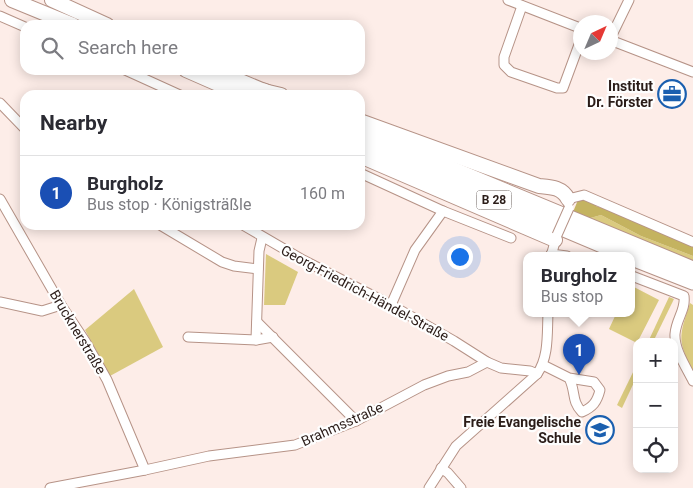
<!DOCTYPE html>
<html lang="en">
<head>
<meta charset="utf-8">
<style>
	:root { --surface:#fff; --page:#f2f2f3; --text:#2b2b33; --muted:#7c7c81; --line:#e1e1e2; --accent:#1a5faf }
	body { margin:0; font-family:Roboto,sans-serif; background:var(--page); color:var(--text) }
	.controls { position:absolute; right:15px; bottom:15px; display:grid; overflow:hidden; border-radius:10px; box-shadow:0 2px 12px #0003 }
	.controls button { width:45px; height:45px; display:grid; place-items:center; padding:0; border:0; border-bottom:1px solid var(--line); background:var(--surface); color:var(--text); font:25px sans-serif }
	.compass { position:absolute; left:573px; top:15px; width:45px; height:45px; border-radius:50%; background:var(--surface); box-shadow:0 2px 12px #0003; rotate:44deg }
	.you { position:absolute; left:459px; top:256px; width:18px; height:18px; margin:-12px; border:4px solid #fff; border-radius:50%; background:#1a73e8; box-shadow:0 0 0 8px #1a73e833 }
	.badge { display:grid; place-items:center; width:32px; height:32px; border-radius:50%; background:var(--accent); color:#fff; font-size:16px; font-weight:700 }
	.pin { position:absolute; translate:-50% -41px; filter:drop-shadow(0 1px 2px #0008) }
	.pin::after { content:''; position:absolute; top:26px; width:18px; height:15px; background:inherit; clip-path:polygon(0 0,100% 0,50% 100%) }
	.popup { position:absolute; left:523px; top:252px; width:112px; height:65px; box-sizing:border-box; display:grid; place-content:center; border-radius:10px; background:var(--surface); filter:drop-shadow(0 1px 4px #0005); font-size:16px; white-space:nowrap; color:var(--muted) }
	.popup b { font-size:19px; color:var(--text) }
	.popup::after { content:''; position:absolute; left:50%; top:100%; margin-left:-10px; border:10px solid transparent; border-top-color:var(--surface) }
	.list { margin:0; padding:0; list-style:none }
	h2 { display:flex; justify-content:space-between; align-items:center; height:65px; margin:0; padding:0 20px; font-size:21px }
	h2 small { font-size:16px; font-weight:400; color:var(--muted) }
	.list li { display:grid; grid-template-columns:32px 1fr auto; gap:15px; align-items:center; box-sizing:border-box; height:75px; padding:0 20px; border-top:1px solid var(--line) }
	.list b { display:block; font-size:19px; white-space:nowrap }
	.list p { margin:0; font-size:16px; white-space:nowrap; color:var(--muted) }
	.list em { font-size:16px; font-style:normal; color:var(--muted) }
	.icon { flex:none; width:28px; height:28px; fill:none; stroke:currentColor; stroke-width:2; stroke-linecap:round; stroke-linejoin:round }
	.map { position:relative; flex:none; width:693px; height:488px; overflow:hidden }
	.search { position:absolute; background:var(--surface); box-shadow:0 2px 12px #0003; left:20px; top:20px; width:345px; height:55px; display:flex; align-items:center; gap:12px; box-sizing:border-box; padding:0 18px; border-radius:15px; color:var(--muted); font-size:19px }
	.panel { position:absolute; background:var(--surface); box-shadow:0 2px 12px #0003; left:20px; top:90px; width:345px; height:140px; border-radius:15px }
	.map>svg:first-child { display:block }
</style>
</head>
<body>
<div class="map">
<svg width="693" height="488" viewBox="0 0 693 488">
	<rect width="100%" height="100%" fill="#fdede8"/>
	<g fill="#daca7f">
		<polygon points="601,215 641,236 693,256 693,261 587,219"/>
		<polygon points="266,254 298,272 285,305 264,305"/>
		<polygon points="632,286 659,300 637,343 609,329 616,314 632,314"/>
		<polygon points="134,289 163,347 110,376 85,330"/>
		<polygon points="669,297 674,299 653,342 648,342"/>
		<path d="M690,303l3,2v69c-15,-35 -15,-35 -3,-71z"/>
		<polygon points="637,364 637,376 622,408 617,405"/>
	</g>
	<polygon fill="#c4b360" points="581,198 597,203 596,206 608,210 610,209 693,245 693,256 641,236 601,215 587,219 573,212 578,200"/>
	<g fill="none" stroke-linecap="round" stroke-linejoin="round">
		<defs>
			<g id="street">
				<polyline points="508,0 580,28"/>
				<polyline points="522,6 504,57 504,65 511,72 557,88 563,88 580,42"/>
				<polyline points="0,16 25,27"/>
				<polyline points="610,39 629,0"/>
				<polyline points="610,40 693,72"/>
				<polyline points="125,70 180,95"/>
				<polyline points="0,103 25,129"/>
				<polyline points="360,173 443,211 511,238"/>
				<polyline points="0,199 61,305 85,341 107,380 145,470"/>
				<polyline points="568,203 568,199 584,195 693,242"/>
				<polyline points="160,225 222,262 234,266 258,269"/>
				<polyline points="243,225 303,260 391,305 454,341 487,362 501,368 530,371 537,374"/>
				<polyline points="551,254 567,256"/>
				<polyline points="551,256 557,235"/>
				<path d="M632,276l52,20c2,14 -8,23 -9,38 -1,15 11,33 18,47"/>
				<polyline points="0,302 42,311 61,305"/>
				<polyline points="391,305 415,250 443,211"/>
				<polyline points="257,322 356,421"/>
				<polyline points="188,337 256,340 273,337"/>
				<polyline points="256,340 259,251 262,238"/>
				<path d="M543,365l26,13 25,4 6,8c-3,12 -7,17 -18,22 -11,-11 -6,-21 -13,-34"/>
				<polyline points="441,468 448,473 461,488"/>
				<polyline points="50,488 145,470 209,456 295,445 356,421 424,385 448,376 468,372 487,362"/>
				<path d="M429,488l27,-42 81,-72c12,-17 10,-40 11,-60"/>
			</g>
			<g id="primary">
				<polyline points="12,0 73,25"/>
				<polyline points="52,0 107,25"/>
				<polyline points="186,70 243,95"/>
				<polyline points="214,70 264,91 281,95"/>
				<path d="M360,121l179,65c11,1 23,1 29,13"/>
				<polyline points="360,156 555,240"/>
			</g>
			<g id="highway">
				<polyline points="264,91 273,95"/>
				<polyline points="241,93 246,95"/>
				<polyline points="360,131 693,269"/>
				<polyline points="360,143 628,256"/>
				<polyline points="632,258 693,282"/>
			</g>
		</defs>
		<use href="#street" stroke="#b69387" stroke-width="11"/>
		<use href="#primary" stroke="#b69387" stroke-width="16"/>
		<use href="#highway" stroke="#b69387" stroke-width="17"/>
		<use href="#street" stroke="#fff" stroke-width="9"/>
		<use href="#primary" stroke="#fff" stroke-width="14"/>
		<use href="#highway" stroke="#fff" stroke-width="15"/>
		<defs>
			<polyline id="street-bridge" points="557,235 569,208"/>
		</defs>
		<use href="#street-bridge" stroke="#b69387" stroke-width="11" stroke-linecap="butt"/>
		<use href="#street-bridge" stroke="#fff" stroke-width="9"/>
	</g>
	<defs>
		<symbol id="office-ring" viewBox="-11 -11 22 22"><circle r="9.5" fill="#fefefe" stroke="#1a5faf" stroke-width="1.5"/><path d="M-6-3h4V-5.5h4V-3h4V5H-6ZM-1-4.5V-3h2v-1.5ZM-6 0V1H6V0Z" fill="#1a5faf"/></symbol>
		<symbol id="school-ring" viewBox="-11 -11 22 22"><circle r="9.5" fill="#fefefe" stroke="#1a5faf" stroke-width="1.5"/><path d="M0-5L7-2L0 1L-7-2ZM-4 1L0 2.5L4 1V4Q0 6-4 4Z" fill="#1a5faf"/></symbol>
	</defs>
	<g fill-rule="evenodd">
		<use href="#office-ring" x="656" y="78" width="32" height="32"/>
		<use href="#school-ring" x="584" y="414" width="32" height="32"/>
	</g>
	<g text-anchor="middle" stroke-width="4.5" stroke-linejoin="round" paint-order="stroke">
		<rect fill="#fefefe" stroke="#6a605d" stroke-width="1" x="476.5" y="190.5" width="35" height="19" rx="4"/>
		<g font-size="12" font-weight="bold" fill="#2a1c18">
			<text x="494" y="204">B 28</text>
		</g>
		<g font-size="14" font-weight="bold" fill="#2a1c18" stroke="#fefefe" text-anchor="end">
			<text x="653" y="91">Institut<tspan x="653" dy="16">Dr. Förster</tspan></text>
			<text x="581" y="427">Freie Evangelische<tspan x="581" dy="16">Schule</tspan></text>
		</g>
		<g font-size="14" fill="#2a1c18" stroke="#fefefe">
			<text transform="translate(365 293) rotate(28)" y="5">Georg-Friedrich-Händel-Straße</text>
			<text transform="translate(78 332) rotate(59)" y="5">Brucknerstraße</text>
			<text transform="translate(342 424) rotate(-24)" y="5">Brahmsstraße</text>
		</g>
	</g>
</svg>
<div class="controls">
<button>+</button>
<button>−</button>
<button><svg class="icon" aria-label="locate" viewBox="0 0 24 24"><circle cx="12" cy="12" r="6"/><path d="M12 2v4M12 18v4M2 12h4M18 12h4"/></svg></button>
</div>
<svg class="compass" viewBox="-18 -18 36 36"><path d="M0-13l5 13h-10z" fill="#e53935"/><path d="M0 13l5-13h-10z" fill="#7c7c81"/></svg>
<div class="you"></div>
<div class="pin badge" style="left:579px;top:375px;background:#1a4fb4">1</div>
<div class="popup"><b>Burgholz</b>Bus stop</div>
<div class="search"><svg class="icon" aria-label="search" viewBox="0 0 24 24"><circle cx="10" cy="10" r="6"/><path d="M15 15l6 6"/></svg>Search here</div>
<section class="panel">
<h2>Nearby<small></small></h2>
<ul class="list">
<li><span class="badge" style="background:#1a4fb4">1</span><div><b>Burgholz</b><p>Bus stop · Königsträßle</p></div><em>160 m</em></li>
</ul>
</section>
</div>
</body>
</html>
